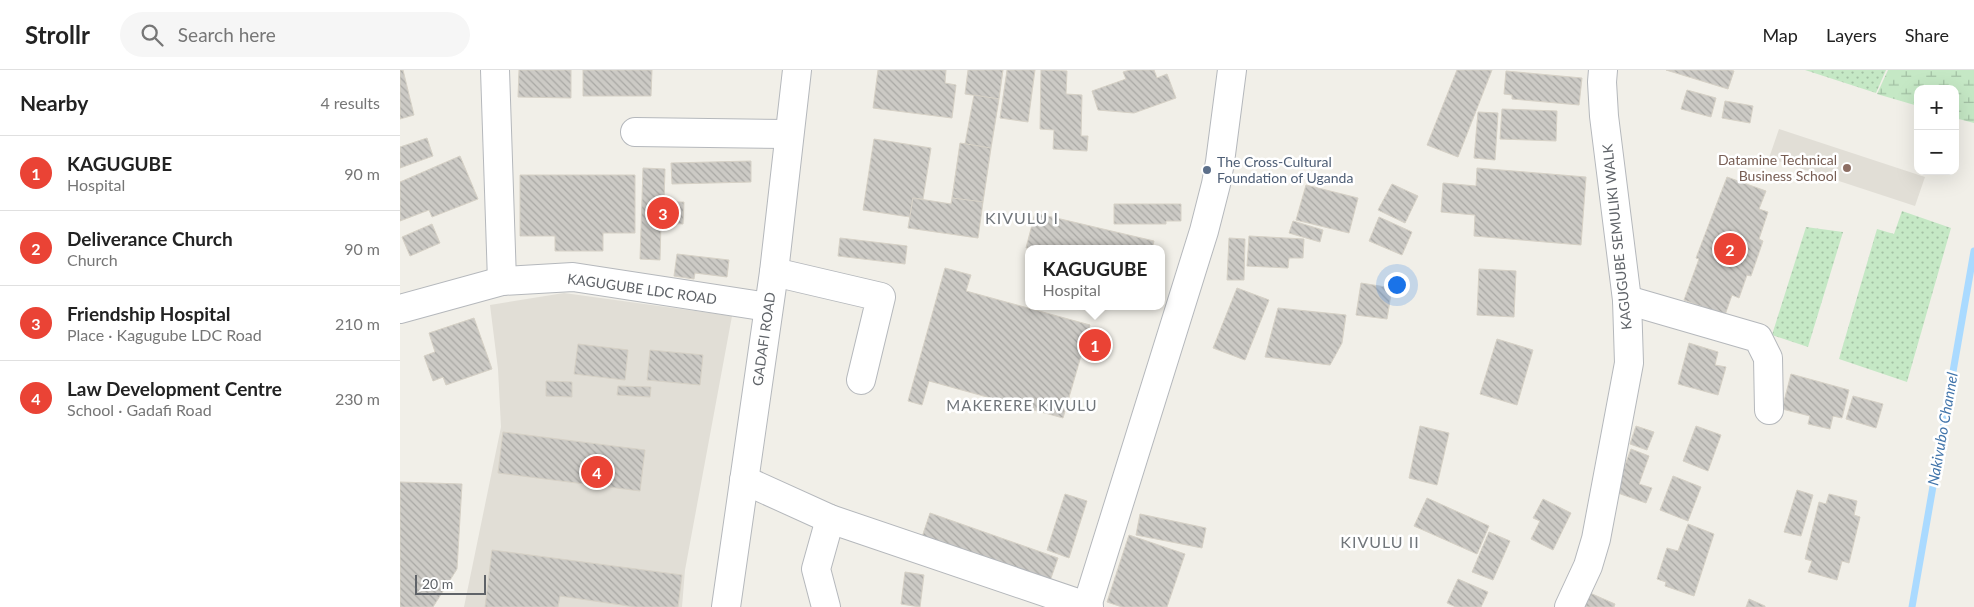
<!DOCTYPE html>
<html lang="en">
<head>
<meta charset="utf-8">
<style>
	:root { --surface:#fff; --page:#f6f6f6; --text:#222; --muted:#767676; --line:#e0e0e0; --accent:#ea4335 }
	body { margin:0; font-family:Lato,sans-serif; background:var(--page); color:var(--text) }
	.controls { position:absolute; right:15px; top:15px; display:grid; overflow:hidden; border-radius:10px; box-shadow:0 5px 20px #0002 }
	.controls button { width:45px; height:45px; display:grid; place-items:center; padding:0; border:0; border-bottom:1px solid var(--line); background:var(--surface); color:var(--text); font:25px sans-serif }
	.scale { position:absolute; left:15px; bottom:12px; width:71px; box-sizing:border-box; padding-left:5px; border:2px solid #5f6368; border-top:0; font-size:14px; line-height:18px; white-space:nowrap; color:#5f6368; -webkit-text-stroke:4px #fff; paint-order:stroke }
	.you { position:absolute; left:996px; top:214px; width:18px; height:18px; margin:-12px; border:4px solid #fff; border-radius:50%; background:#1a73e8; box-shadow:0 0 0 8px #1a73e833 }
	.badge { display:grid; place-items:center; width:32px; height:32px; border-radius:50%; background:var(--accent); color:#fff; font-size:16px; font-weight:700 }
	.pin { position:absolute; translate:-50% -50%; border:2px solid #fff; box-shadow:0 1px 5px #0006 }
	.popup { position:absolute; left:625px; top:175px; width:140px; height:65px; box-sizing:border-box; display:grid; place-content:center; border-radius:10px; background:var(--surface); filter:drop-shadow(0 1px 4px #0005); font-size:16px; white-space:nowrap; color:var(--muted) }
	.popup b { font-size:19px; color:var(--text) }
	.popup::after { content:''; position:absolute; left:50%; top:100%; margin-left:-10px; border:10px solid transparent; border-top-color:var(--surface) }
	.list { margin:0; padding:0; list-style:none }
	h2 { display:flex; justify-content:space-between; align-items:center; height:65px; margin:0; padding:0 20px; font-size:21px }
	h2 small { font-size:16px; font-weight:400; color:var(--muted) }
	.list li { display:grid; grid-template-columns:32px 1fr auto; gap:15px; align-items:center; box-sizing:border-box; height:75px; padding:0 20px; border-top:1px solid var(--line) }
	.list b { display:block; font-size:19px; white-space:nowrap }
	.list p { margin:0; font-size:16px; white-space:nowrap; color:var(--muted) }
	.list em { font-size:16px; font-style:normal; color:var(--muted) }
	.icon { flex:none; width:28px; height:28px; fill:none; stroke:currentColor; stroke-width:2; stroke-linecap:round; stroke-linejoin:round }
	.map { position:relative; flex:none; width:1574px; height:537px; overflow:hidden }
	header { display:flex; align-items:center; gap:30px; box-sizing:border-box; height:70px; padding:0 25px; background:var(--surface); border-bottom:1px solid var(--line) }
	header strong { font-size:24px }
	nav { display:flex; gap:28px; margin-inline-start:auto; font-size:18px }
	.search { width:350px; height:45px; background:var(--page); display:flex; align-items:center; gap:12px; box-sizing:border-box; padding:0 18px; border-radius:28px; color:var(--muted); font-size:19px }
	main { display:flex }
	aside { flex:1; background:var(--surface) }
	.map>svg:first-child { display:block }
</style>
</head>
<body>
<header>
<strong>Strollr</strong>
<div class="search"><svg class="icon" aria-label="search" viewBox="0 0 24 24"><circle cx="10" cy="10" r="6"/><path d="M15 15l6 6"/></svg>Search here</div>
<nav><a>Map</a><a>Layers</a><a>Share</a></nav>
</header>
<main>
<aside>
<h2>Nearby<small>4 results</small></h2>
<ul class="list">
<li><span class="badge">1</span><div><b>KAGUGUBE</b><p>Hospital</p></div><em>90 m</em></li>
<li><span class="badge">2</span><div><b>Deliverance Church</b><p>Church</p></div><em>90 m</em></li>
<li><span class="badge">3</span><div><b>Friendship Hospital</b><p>Place · Kagugube LDC Road</p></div><em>210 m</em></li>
<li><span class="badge">4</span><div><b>Law Development Centre</b><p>School · Gadafi Road</p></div><em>230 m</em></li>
</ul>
</aside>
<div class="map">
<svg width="1574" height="537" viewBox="0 0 1574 537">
	<defs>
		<pattern id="grass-dots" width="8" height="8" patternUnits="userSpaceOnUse" patternTransform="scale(1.25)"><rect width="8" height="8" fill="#c5e8c5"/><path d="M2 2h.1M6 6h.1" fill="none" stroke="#a3c0a4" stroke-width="1.8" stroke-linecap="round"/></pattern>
		<pattern id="wetland-marsh" width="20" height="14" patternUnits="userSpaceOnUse" patternTransform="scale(1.25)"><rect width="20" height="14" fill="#c5e8c5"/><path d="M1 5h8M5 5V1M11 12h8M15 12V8" fill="none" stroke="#a3c0a4"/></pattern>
		<pattern id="building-back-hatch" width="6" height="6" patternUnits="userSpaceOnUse" patternTransform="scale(1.25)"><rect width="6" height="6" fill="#cccac5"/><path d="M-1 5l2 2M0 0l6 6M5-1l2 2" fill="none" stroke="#a9a8a4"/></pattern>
	</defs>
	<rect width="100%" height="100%" fill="#f1efe8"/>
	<g fill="#e1ded6">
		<polygon points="1379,59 1525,107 1515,136 1369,88"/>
		<polygon points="164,223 332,246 285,500 282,537 64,537 101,357 98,299 90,235"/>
	</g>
	<g fill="url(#grass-dots)">
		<polygon points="1405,0 1486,0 1476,23"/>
		<polygon points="1502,141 1551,158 1507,312 1439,289 1477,159 1494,164"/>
		<polygon points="1406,157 1443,162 1408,277 1372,265"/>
	</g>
	<polygon fill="url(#wetland-marsh)" points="1488,0 1574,0 1574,53 1555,48 1555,19 1518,19 1518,36 1477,24"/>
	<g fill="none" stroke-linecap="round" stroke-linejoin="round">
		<polyline stroke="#aadaff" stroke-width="7" points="1512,537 1574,181"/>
	</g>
	<g fill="url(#building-back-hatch)" stroke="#d6d1c6">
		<polygon points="0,0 3,0 14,45 0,49"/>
		<polygon points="119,0 171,0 171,28 118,27"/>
		<polygon points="183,0 252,0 251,26 183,26"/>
		<polygon points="478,0 546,0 545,13 556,15 552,48 473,38"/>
		<polygon points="568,0 603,0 599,29 565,24"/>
		<polygon points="607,0 635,0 628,52 600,48"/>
		<polygon points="641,0 667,1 666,24 682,25 681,66 688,66 687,81 653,79 654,60 640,59"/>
		<polygon points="730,0 754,0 757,8 767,4 776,28 734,43 698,40 692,21 726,9 723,2"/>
		<polygon points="1057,0 1092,0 1058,87 1027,75"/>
		<polygon points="1266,0 1329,0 1334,1 1328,19"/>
		<polygon points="1106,1 1182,8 1179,35 1112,29 1112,25 1104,24"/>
		<polygon points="1287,20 1316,28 1311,47 1281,39"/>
		<polygon points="574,25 599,29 591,78 565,74"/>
		<polygon points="1325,31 1353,36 1350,53 1322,48"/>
		<polygon points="1102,39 1157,41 1156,71 1100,69"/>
		<polygon points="1078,42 1098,43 1095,90 1074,88"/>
		<polygon points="27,68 33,86 0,98 0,77"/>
		<polygon points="474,69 531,78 523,129 513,128 510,147 463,140"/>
		<polygon points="560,73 591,78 583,132 552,128"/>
		<polygon points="60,86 78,129 32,147 29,140 0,151 0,112"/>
		<polygon points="351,91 351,112 272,114 271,93"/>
		<polygon points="243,98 265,99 264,132 284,132 283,154 261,153 260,190 240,189"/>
		<polygon points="1077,98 1186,107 1181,175 1074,166 1075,145 1041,142 1043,113 1076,116"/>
		<polygon points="120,105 235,105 235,163 203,163 203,181 155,181 155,166 120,166"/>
		<polygon points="1327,107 1366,121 1359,139 1368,142 1359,169 1363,171 1351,206 1347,205 1339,228 1332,225 1325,245 1284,230 1299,189 1296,188"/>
		<polygon points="992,114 1018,126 1005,153 978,140"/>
		<polygon points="906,115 958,128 949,163 896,150"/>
		<polygon points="513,128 551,134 552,128 583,132 578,168 508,158"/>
		<polygon points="714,134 781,134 781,151 766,151 766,154 714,154"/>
		<polygon points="635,143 754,171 752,179 626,178"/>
		<polygon points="979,147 1012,162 1002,185 969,171"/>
		<polygon points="893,151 923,160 920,172 889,163"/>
		<polygon points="32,154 40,173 10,186 2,167"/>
		<polygon points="849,166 904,169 903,188 889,188 888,198 847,196"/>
		<polygon points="440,168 507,176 505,194 438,186"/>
		<polygon points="829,168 845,169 844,210 827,210"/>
		<polygon points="277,184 329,190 327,207 295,203 294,209 274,206"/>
		<polygon points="545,198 571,205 566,221 690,255 663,348 529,311 522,335 508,331"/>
		<polygon points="1079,199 1116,201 1114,247 1077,245"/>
		<polygon points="961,213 992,218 987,249 956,245"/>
		<polygon points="837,218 869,230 845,290 813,278"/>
		<polygon points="878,238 946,245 942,273 930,295 865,287"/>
		<polygon points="74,248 92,299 46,315 43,307 33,311 24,286 35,282 29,263"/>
		<polygon points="1097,269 1133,280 1117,335 1080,324"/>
		<polygon points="1289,273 1318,282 1315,295 1326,297 1318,325 1278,314"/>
		<polygon points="178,274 228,280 225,310 174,304"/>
		<polygon points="250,280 303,285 300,315 247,310"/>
		<polygon points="1391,304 1449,320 1442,348 1433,346 1430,359 1408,354 1410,346 1382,339"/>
		<polygon points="146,311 172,312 172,327 146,326"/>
		<polygon points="218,316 251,317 250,327 217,325"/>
		<polygon points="1453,326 1483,334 1476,358 1446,349"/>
		<polygon points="1020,356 1049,363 1037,415 1009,408"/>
		<polygon points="1236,356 1254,362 1247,380 1230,374"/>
		<polygon points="1296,356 1321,365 1308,401 1283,391"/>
		<polygon points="103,362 245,380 240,421 98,403"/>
		<polygon points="1231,379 1249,386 1239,414 1252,418 1246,433 1215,422"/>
		<polygon points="1273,406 1301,417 1288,451 1260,440"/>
		<polygon points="0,412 62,414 57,499 33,537 0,537"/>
		<polygon points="1397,420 1413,425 1401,466 1384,462"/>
		<polygon points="665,424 687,431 669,488 647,480"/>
		<polygon points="1429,424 1457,431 1454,445 1460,447 1449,493 1442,491 1437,510 1408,502 1412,491 1405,489 1419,432 1426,434"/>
		<polygon points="1027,428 1089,456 1077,484 1014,456"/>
		<polygon points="1143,429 1171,443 1153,480 1131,469 1140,451 1133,448"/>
		<polygon points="530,443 658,488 650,511 522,467"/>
		<polygon points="740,444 806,458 802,478 736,465"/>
		<polygon points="1288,454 1314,464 1294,526 1265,516 1266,512 1257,509 1267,478 1278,481"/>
		<polygon points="1089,462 1110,471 1093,510 1072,502"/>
		<polygon points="729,465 785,484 767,537 722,537 707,532"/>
		<polygon points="92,480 282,505 278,537 235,537 160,526 158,537 85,537"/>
		<polygon points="505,502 524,505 520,537 501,534"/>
		<polygon points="1058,509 1088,522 1081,537 1056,537 1047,533"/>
		<polygon points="1190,523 1215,534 1214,537 1184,537"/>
		<polygon points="1349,529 1365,536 1365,537 1346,537"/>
	</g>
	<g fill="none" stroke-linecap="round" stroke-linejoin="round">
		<defs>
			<g id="minor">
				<polyline points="95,0 102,211"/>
				<polyline points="235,62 389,64"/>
				<polyline points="374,202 481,227 461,310"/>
				<polyline points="1227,230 1358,268 1368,288 1369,340"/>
				<polyline points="0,239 102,211 173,207 368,237"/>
				<polyline points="344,410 430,449 689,537"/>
				<polyline points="687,536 804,161 816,114 820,92 832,0"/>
				<polyline points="326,537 374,202 397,0"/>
				<polyline points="426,537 416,499 430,449"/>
				<polyline points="1169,537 1188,496 1196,469 1229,293 1227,230 1204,46 1202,12 1203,0"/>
			</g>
		</defs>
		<use href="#minor" stroke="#b5b8bc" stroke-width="30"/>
		<use href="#minor" stroke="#fff" stroke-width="28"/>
	</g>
	<circle fill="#8d6e63" stroke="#fff" stroke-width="2" cx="1447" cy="98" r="5"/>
	<circle fill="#5c6f8a" stroke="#fff" stroke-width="2" cx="807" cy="100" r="5"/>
	<g text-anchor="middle" stroke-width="5" stroke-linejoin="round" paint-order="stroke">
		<g font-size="14" fill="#785e54" stroke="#fff" text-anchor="end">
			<text x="1437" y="95">Datamine Technical<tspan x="1437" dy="16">Business School</tspan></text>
		</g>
		<g font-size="14" fill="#4e5e75" stroke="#fff" text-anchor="start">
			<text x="817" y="97">The Cross-Cultural<tspan x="817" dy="16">Foundation of Uganda</tspan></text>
		</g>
		<g font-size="14" fill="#5f6368" stroke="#fff">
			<text transform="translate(1217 167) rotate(-96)" y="5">KAGUGUBE SEMULIKI WALK</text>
			<text transform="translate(242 219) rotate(8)" y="5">KAGUGUBE LDC ROAD</text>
			<text transform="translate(364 269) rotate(-82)" y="5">GADAFI ROAD</text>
		</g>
		<g font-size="15" letter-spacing="1" fill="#70757a" stroke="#fff">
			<text x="622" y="341">MAKERERE KIVULU</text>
		</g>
		<g font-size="15" font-style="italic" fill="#4174aa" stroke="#fff">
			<text transform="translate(1543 359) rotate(-80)" y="5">Nakivubo Channel</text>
		</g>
		<g font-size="16" letter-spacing="1" fill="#70757a" stroke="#fff">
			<text x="622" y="154">KIVULU I</text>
			<text x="980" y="478">KIVULU II</text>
		</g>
	</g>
</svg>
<div class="controls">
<button>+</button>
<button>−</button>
</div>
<div class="scale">20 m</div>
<div class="you"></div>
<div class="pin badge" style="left:695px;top:275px">1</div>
<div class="popup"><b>KAGUGUBE</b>Hospital</div>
<div class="pin badge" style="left:1330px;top:179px">2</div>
<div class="pin badge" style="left:263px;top:143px">3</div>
<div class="pin badge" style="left:197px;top:402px">4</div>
</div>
</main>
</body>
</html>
